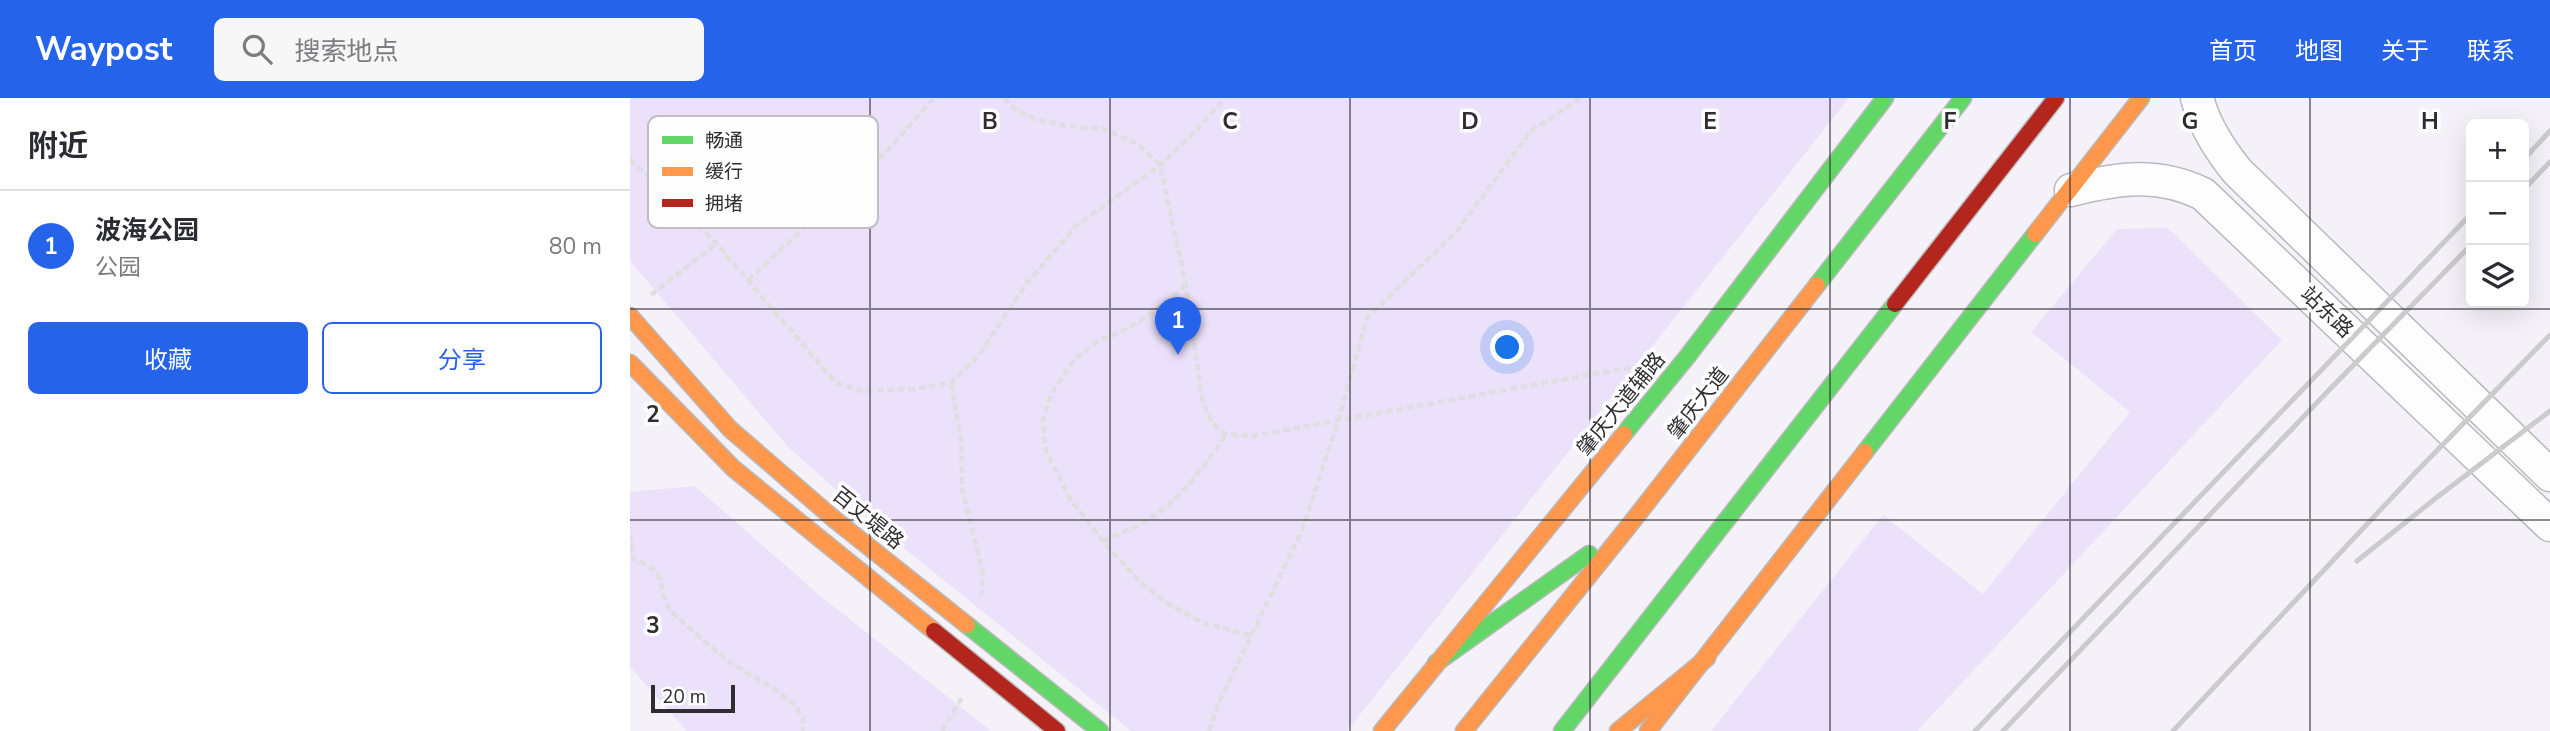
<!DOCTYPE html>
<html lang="zh">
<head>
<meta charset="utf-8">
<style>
	:root { --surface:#fff; --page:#f7f7f7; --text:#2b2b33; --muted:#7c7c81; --line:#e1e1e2; --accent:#2563eb }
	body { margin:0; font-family:"Nunito Sans","Noto Sans SC",sans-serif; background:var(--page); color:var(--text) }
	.controls { position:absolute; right:21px; top:21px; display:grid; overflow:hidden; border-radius:10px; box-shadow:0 7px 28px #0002 }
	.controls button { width:63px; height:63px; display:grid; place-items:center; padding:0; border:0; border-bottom:2px solid var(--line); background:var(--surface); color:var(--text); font:35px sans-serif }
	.scale { position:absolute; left:21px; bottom:18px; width:84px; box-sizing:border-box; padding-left:7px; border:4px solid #2f2d32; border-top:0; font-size:19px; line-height:24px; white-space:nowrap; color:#2f2d32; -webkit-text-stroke:5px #fefefe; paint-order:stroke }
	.you { position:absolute; left:878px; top:250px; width:24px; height:24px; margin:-18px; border:5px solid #fff; border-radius:50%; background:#1a73e8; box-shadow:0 0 0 10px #1a73e833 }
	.badge { display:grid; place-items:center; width:46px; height:46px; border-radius:50%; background:var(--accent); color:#fff; font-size:23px; font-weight:700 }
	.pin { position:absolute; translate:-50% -58px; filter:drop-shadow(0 2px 4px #0008) }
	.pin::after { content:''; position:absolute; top:37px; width:24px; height:21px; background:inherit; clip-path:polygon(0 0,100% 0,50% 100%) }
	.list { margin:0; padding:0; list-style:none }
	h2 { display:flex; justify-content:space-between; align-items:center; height:91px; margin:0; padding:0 28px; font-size:30px }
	h2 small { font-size:23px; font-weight:400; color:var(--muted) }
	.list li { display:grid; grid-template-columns:46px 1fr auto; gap:21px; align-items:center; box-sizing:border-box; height:112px; padding:0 28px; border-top:2px solid var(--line) }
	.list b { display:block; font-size:26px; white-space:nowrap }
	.list p { margin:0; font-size:23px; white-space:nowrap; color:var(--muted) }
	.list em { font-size:23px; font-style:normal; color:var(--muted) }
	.actions { display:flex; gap:14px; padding:21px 28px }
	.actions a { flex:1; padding:16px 0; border:2px solid var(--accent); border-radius:10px; text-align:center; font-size:24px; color:var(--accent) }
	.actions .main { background:var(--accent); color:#fff }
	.icon { flex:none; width:38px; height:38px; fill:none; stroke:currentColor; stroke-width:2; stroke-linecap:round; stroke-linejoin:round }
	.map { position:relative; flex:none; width:1920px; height:633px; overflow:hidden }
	header { display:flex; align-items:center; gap:42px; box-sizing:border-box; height:98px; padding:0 35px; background:var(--accent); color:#fff }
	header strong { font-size:33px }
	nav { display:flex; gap:38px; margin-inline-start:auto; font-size:24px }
	.search { width:490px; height:63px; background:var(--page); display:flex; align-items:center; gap:18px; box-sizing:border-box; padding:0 24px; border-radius:10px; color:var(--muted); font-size:26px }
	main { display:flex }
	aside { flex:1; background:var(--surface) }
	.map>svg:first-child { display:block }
</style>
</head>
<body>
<header>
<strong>Waypost</strong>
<div class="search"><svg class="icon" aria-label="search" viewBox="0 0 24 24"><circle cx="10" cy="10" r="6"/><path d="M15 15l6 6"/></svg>搜索地点</div>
<nav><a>首页</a><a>地图</a><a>关于</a><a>联系</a></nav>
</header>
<main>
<aside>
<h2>附近<small></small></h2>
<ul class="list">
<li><span class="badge">1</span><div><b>波海公园</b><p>公园</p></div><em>80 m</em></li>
</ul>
<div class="actions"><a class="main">收藏</a><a>分享</a></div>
</aside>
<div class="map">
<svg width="1920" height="633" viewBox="0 0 1920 633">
	<rect width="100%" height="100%" fill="#f4f2f8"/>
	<g fill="#ebe1fb">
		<polygon points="0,0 1219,0 717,633 501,633 254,434 159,350 0,163"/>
		<polygon points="1538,130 1652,242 1287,633 1081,633 1253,417 1353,496 1500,314 1401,234 1487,131"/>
		<polygon points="65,388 188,496 361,633 57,633 0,569 0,394"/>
	</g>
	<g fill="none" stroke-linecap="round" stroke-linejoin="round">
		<defs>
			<g id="street">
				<path d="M1567,0c8,29 22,50 40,73l313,304"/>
				<path d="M1441,92c47,-12 87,-18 132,4l347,331"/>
			</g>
			<g id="fast">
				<polyline points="1187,187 1333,0"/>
				<polyline points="994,336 1057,259 1255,0"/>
				<polyline points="1235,354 1405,136"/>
				<polyline points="337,527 470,633"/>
				<polyline points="806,565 959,456"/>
				<polyline points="932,633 1265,206"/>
			</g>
			<g id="slow">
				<polyline points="1405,136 1511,0"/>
				<polyline points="0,218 100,331 204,421 337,527"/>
				<polyline points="0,265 104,371 304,533"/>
				<polyline points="752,633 994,336"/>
				<polyline points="834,633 998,429 1187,187"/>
				<polyline points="988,633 1077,560"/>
				<polyline points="1018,633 1235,354"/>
			</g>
			<g id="jam">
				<polyline points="1265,206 1426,0"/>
				<polyline points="304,533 427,633"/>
			</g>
		</defs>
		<use href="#street" stroke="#bab9bd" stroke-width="35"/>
		<use href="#fast" stroke="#bab9bd" stroke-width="19"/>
		<use href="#slow" stroke="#bab9bd" stroke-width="19"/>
		<use href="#jam" stroke="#bab9bd" stroke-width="19"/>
		<g stroke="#dfdee0" stroke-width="4.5" stroke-dasharray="7 3.5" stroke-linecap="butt">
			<polyline points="374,0 387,13 409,22 439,28 474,31 508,46 530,67 556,187 573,306 583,326 596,336 622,338 1008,268"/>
			<polyline points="0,61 87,146 206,285 232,293 283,291 321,285 348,258 397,185 446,128 530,67 559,40 595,0"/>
			<polyline points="118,182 259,51 304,0"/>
			<polyline points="556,187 519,217 491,234 468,243 444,262 421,296 413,323 416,353 440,401 473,443 511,485 538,506 573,525 623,538"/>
			<polyline points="21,197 86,146"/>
			<polyline points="321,285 331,342 332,390 353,477 351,498"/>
			<path d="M0,437l3,24c44,16 17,32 43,57 17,15 35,32 54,46 25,18 56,28 73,55v14"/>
			<path d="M473,443c15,-7 31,-13 45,-21 31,-19 59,-56 78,-86"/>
			<polyline points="312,633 333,598"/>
			<polyline points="579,633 588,606 672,433 709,320 737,220 827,133 901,33 951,0"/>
		</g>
		<use href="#street" stroke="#fdfdfe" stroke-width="32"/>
		<use href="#fast" stroke="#63d668" stroke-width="16"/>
		<use href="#slow" stroke="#ff974d" stroke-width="16"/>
		<use href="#jam" stroke="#b3261e" stroke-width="16"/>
		<g stroke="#cbcbcd" stroke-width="5">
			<polyline points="1894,61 1920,33"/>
			<polyline points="1894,91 1920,64"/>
			<polyline points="1727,463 1806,400 1920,313"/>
			<polyline points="1345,633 1841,116"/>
			<polyline points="1373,633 1701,290 1841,147"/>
			<polyline points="1543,633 1785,375 1920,237"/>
		</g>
	</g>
	<path fill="none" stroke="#2f2d32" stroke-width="2" stroke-opacity="0.55" d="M240,0v633M480,0v633M720,0v633M960,0v633M1200,0v633M1440,0v633M1680,0v633M0,211h1920M0,422h1920"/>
	<g text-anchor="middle" stroke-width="7" stroke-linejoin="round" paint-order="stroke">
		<g font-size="21" fill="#2f2d32" stroke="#fefefe">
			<text transform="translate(1697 214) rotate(44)" y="7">站东路</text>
			<text transform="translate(1068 305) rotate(-52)" y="7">肇庆大道</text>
			<text transform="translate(991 306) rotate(-51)" y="7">肇庆大道辅路</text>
			<text transform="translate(238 420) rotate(39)" y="7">百丈堤路</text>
		</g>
	</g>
	<rect x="18" y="18" width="230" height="112" rx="10" fill="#fefefe" stroke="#c0bfc1" stroke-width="2"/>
	<rect x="32" y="38" width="31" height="8" fill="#63d668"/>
	<rect x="32" y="69" width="31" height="9" fill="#ff974d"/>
	<rect x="32" y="101" width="31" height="8" fill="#b3261e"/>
	<g font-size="19" fill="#2f2d32">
		<text x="75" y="49">畅通</text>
		<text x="75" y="80">缓行</text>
		<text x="75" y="112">拥堵</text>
	</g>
	<g font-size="23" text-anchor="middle" font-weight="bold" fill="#2f2d32" stroke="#fefefe" stroke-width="7" stroke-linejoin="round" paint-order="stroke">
		<text x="360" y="31">B</text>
		<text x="600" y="31">C</text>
		<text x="840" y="31">D</text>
		<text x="1080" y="31">E</text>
		<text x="1320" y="31">F</text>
		<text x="1560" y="31">G</text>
		<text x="1800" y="31">H</text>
		<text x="23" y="324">2</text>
		<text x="23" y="535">3</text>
	</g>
</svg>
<div class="controls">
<button>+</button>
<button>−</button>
<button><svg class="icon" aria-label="layers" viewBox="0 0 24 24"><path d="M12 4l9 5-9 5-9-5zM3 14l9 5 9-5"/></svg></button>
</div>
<div class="scale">20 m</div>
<div class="you"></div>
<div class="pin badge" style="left:548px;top:257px">1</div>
</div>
</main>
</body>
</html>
